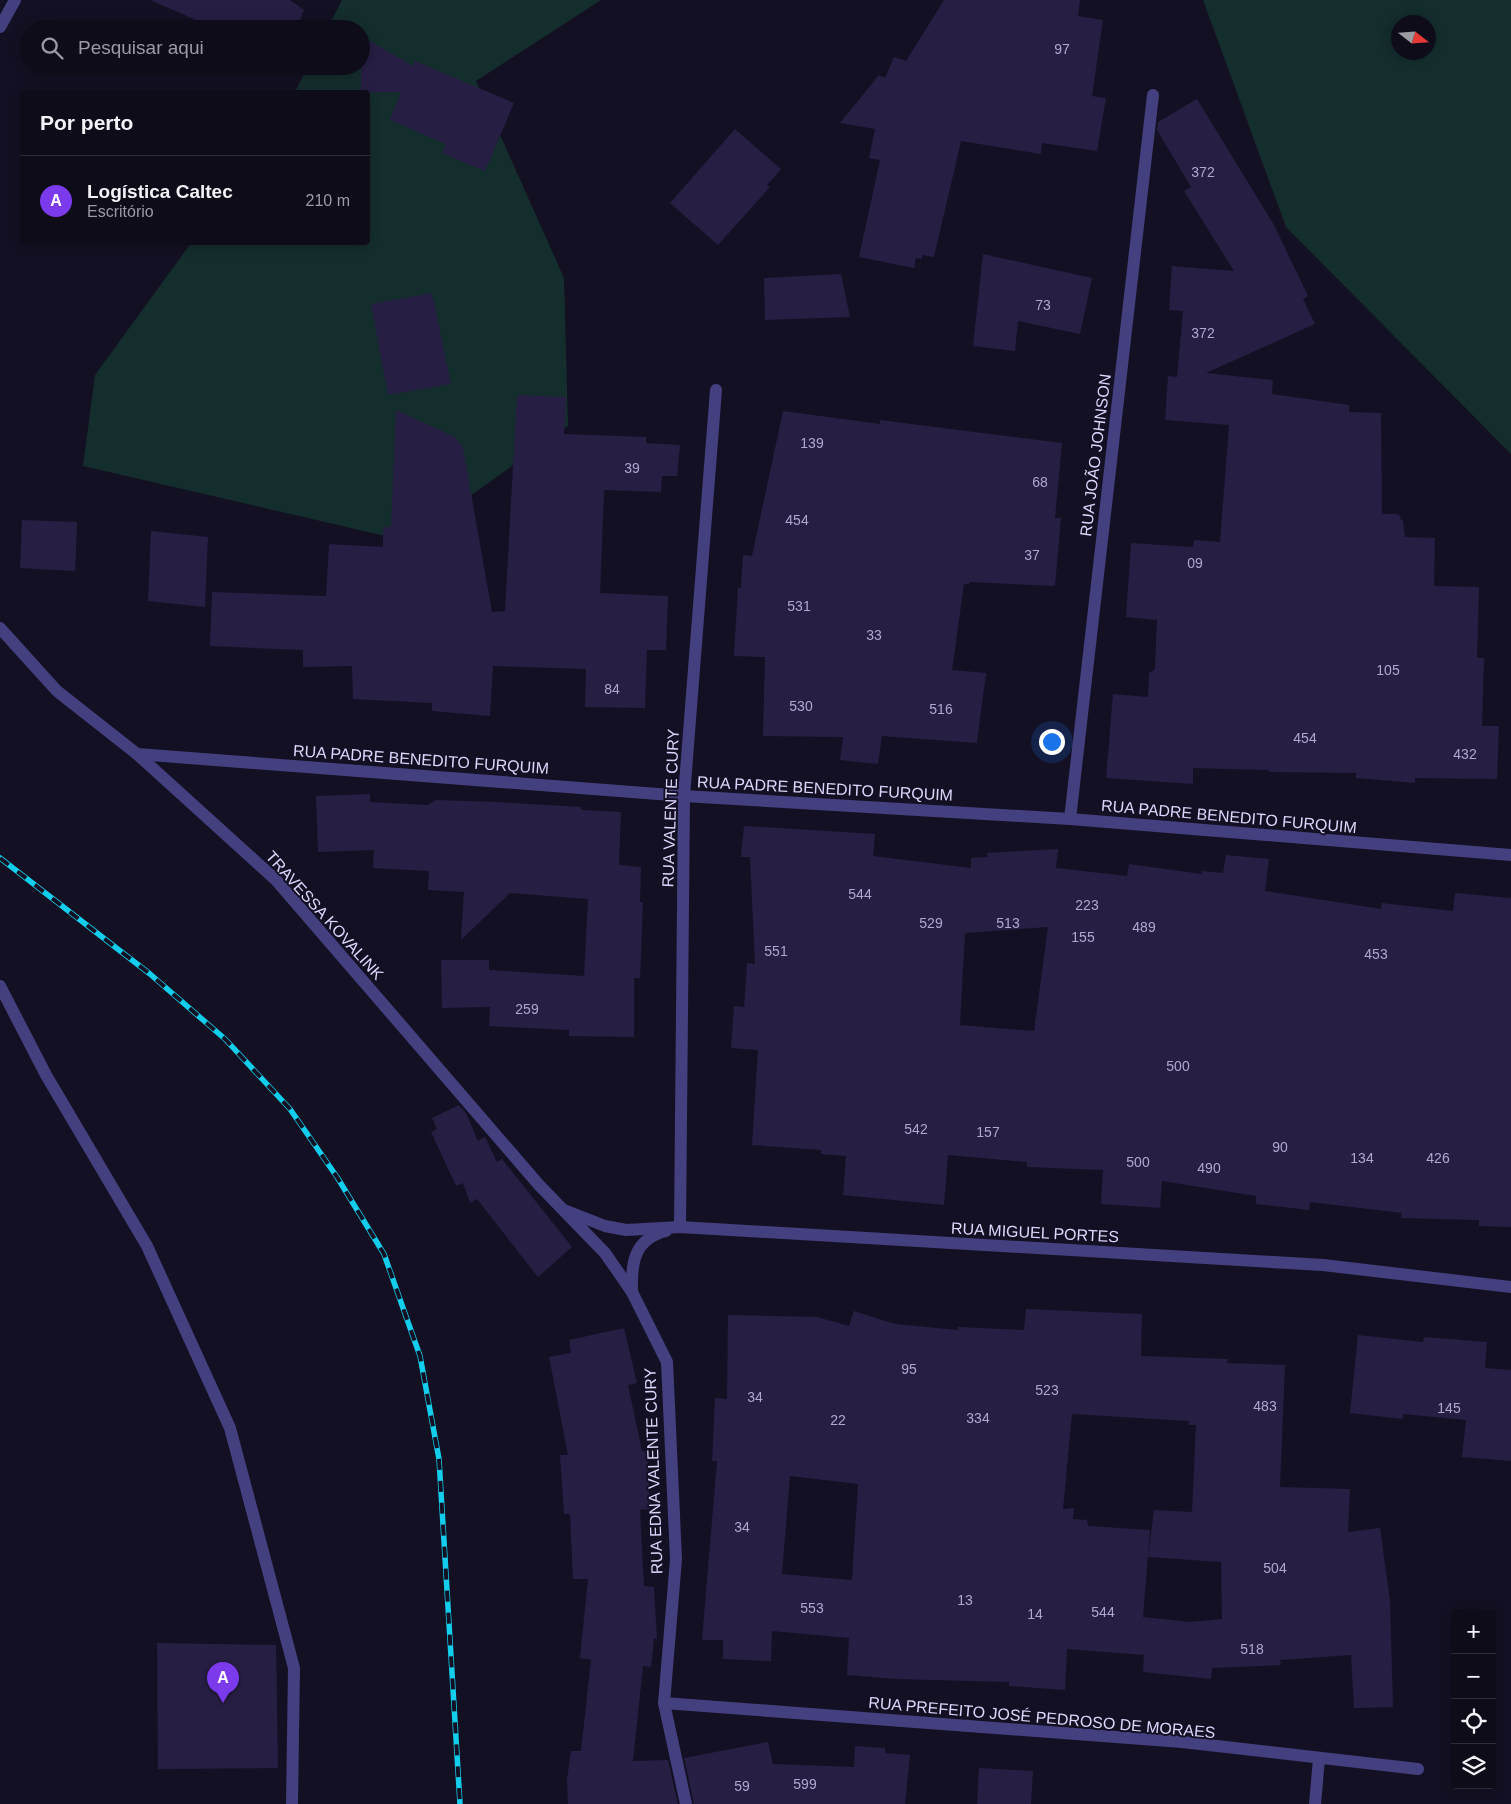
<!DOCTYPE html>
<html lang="pt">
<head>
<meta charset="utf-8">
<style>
	:root { --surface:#0f0c1a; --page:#1d1a27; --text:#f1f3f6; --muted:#9b9ba2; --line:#2f2c39; --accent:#7c3aed }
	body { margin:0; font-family:Helvetica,sans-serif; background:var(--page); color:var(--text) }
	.controls { position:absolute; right:15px; bottom:15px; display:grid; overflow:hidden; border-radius:5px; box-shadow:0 2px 12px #0003 }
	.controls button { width:45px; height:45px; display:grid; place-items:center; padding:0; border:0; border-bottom:1px solid var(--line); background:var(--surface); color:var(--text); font:25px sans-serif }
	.compass { position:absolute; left:1391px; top:15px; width:45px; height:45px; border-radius:50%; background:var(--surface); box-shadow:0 2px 12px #0003; rotate:107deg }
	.you { position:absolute; left:1051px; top:741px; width:18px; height:18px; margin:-12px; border:4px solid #fff; border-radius:50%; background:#1a73e8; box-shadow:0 0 0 8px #1a73e833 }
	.badge { display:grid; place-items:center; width:32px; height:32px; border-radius:50%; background:var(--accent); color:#fff; font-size:16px; font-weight:700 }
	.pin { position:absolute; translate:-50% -41px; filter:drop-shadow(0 1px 2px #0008) }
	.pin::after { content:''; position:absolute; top:26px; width:18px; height:15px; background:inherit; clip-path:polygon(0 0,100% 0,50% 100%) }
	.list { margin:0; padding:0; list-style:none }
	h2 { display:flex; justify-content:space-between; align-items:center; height:65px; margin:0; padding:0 20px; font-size:21px }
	h2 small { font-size:16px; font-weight:400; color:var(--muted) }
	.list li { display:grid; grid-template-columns:32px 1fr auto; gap:15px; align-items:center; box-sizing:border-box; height:90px; padding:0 20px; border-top:1px solid var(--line) }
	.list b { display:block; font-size:19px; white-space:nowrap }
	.list p { margin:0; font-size:16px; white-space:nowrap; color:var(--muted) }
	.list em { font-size:16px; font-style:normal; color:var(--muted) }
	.icon { flex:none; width:28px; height:28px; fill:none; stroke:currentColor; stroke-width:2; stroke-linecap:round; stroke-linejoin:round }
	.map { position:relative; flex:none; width:1511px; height:1804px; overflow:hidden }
	.search { position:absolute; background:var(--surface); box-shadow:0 2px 12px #0003; left:20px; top:20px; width:350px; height:55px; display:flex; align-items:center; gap:12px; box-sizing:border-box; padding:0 18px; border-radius:28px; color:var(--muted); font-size:19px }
	.panel { position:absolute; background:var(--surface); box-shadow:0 2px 12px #0003; left:20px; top:90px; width:350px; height:155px; border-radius:5px }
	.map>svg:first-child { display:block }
</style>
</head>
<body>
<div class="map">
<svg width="1511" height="1804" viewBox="0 0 1511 1804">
	<rect width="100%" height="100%" fill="#141023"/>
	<g fill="#142d2d" fill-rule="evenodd">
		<polygon points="342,0 601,0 476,81 564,278 568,426 407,541 83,466 95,375 191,243 368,242 368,92 295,92 308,66 361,66 361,29 327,29"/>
		<path d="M1203,0h308v454l-225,-227zM1398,22h30v30h-30z"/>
	</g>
	<g fill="#271e43" fill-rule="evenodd">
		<polygon points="150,0 290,0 304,10 297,29 217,29"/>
		<polygon points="944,0 1080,0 1078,16 1103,20 1092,96 1106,98 1097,151 1042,143 1041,154 961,141 934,257 923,255 921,259 916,258 914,268 859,257 880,160 869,158 875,129 840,123 879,75 885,78 894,57 906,61"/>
		<polygon points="361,36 413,66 415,61 514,103 485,171 442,153 446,144 390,120 401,92 361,92"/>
		<polygon points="1197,99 1274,225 1308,296 1303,299 1315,324 1206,373 1273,380 1272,394 1349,405 1349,412 1381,413 1382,514 1397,514 1400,516 1401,520 1403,520 1405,537 1435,538 1434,586 1479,587 1477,658 1484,658 1482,726 1499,726 1497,779 1415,778 1415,783 1356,778 1356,773 1269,772 1269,770 1193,768 1193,784 1106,778 1113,694 1148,697 1149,673 1155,669 1157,620 1126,617 1131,543 1193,547 1194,540 1220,542 1229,425 1165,420 1168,376 1177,377 1183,311 1169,310 1172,266 1234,271 1184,191 1191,187 1157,130 1158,122"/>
		<polygon points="735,129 781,169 767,185 770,187 718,245 670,203"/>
		<polygon points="983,254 1092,278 1080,334 1018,321 1015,351 973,346"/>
		<polygon points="841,274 850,317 765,320 764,278"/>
		<polygon points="432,293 451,384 388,395 371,304"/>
		<polygon points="517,395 566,397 564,434 646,437 646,443 680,445 677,476 662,476 661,492 604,490 600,593 668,596 666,650 647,650 645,708 585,707 586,669 493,666 490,716 432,711 432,703 353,699 352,666 303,667 303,650 210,646 212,592 326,596 329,544 383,547 383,527 391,527 396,410 455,437 463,448 492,612 505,611"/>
		<polygon points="783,411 880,424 880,420 1062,443 1055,518 1061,518 1055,586 969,582 969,584 964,584 952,670 986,673 977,743 882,736 878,764 840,760 843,737 763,736 765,657 734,656 738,588 741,588 743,555 752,556"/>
		<polygon points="22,520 77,522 75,571 20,568"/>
		<polygon points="151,531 208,537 205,607 148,601"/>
		<polygon points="370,794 370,802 428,805 436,800 497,802 581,807 581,810 621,812 619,865 641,867 640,902 643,902 640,978 634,978 634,1037 569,1036 569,1030 489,1026 490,1007 442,1008 441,960 489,960 489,970 584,976 588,899 510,893 461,940 464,892 428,890 429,871 373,868 374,850 318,852 316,796"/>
		<path d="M744,826l131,8 -2,22 98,12v-10l17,-1 -1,-4 71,-4 -2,19 71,8 2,-12 73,10v-3l21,2 3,-18 43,4 -4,32 116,18 1,-6 71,8 2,-18 56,5v329l-32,-1v-6l-78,-2 1,-5 -92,-11 -1,8 -53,-6v-8l-94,-15 -2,27 -59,-4 2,-34 -76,-3v-5l-79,-7 -4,50 -101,-10 3,-39 -25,-2v-4l-69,-5 6,-95 -27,-2 3,-42 10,1 3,-44 8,1 -5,-107h-9zM1048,927l-14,104 -74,-6 5,-92z"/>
		<polygon points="459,1105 466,1113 478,1141 485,1137 497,1162 502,1159 572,1247 538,1277 477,1199 470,1203 463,1183 456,1186 431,1132 437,1129 432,1118"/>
		<path d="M1026,1309l116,5 -1,42 87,3 -1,4 58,2 -5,122 70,2 -2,43 32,-4 10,73 3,106 -39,1 -3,-53 -71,5 1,5 -69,3 -1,11 -68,-7 1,-17 -77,-6 -2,41 -56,-4v-4l-113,-3 -49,-4 2,-37 -77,-7 -1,30 -48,-2v-19h-21l15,-179h-5l3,-63 12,1 1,-84 89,2 32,9 5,-15 41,13 63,6v-3l66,3zM1072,1414l117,7v4h7l-4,87 -38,-2 -6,47 73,5 1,57 -32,3 -47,-5 7,-87 -62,-4 -1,-6 -14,-1 1,-11 -11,1zM790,1476l68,8 -6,96 -70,-6z"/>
		<polygon points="624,1328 637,1383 628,1385 642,1451 647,1451 650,1509 640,1510 644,1586 654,1587 657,1639 654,1638 651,1667 643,1666 633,1761 668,1760 678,1804 568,1804 567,1779 571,1751 581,1751 591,1660 580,1658 588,1579 573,1579 570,1514 564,1514 560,1455 568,1455 549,1357 571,1353 569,1340"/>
		<polygon points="1358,1335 1423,1342 1424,1337 1487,1342 1485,1368 1511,1370 1511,1461 1462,1457 1466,1420 1403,1414 1403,1419 1350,1413"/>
		<polygon points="157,1643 276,1645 278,1768 158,1769"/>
		<polygon points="768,1742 773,1764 854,1767 855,1746 885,1748 885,1753 910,1755 905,1804 694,1804 684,1758"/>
		<polygon points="979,1768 1033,1771 1031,1804 977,1804"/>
	</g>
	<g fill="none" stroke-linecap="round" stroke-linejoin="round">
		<g stroke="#443f7f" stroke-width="12">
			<polyline points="0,27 15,0"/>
			<polyline points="0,628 57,691 137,754 276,880 539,1185 605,1253 632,1292 667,1362 676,1559 664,1703 686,1804"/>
			<polyline points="137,754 684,796 1070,819 1511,855"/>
			<polyline points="1070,819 1153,95"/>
			<polyline points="0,986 46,1075 147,1246 230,1428 294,1668 292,1804"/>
			<polyline points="564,1210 605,1226 626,1230 680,1227 1323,1265 1511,1287"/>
			<polyline points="680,1227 684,796 716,390"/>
			<path d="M632,1292c-1,-29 2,-53 34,-61"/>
			<polyline points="664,1703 1182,1742 1418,1769"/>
			<polyline points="1315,1804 1319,1759"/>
		</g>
		<defs>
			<polyline id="rail" points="0,858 150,974 225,1039 290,1109 337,1177 384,1254 420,1356 439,1459 460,1804"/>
		</defs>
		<use href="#rail" stroke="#12ceec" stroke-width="5.5"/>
		<use href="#rail" stroke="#141023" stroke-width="4" stroke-dasharray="11" stroke-linecap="butt"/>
	</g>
	<g text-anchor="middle" stroke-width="4" stroke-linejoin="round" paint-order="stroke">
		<g font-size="14" fill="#afa8ce">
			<text x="1062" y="54">97</text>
			<text x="1203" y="177">372</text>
			<text x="1043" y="310">73</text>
			<text x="1203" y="338">372</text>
			<text x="812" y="448">139</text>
			<text x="632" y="473">39</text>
			<text x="1040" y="487">68</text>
			<text x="797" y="525">454</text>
			<text x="1032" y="560">37</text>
			<text x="1195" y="568">09</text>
			<text x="799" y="611">531</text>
			<text x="874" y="640">33</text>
			<text x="1388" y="675">105</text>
			<text x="612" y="694">84</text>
			<text x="801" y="711">530</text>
			<text x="941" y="714">516</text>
			<text x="1305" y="743">454</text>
			<text x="1465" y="759">432</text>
			<text x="860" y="899">544</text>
			<text x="1087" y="910">223</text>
			<text x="931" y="928">529</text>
			<text x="1008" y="928">513</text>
			<text x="1144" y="932">489</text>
			<text x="1083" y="942">155</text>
			<text x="776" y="956">551</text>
			<text x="1376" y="959">453</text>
			<text x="527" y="1014">259</text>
			<text x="1178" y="1071">500</text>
			<text x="916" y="1134">542</text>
			<text x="988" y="1137">157</text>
			<text x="1280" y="1152">90</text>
			<text x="1362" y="1163">134</text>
			<text x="1438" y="1163">426</text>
			<text x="1138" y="1167">500</text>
			<text x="1209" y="1173">490</text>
			<text x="909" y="1374">95</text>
			<text x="1047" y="1395">523</text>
			<text x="755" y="1402">34</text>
			<text x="1265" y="1411">483</text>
			<text x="1449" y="1413">145</text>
			<text x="978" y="1423">334</text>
			<text x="838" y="1425">22</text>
			<text x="742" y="1532">34</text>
			<text x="1275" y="1573">504</text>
			<text x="965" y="1605">13</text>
			<text x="812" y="1613">553</text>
			<text x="1103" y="1617">544</text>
			<text x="1035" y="1619">14</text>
			<text x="1252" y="1654">518</text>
			<text x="805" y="1789">599</text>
			<text x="742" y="1791">59</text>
		</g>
		<g font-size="16" fill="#dcd6fc" stroke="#141023">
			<text transform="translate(1095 455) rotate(-83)" y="6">RUA JOÃO JOHNSON</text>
			<text transform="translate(421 759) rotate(4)" y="6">RUA PADRE BENEDITO FURQUIM</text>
			<text transform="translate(825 788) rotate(3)" y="6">RUA PADRE BENEDITO FURQUIM</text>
			<text transform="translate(670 808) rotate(-88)" y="6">RUA VALENTE CURY</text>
			<text transform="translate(1229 816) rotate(5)" y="6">RUA PADRE BENEDITO FURQUIM</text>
			<text transform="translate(325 915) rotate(48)" y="6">TRAVESSA KOVALINK</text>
			<text transform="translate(1035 1232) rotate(3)" y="6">RUA MIGUEL PORTES</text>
			<text transform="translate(653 1471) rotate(-92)" y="6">RUA EDNA VALENTE CURY</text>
			<text transform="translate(1042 1717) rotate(5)" y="6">RUA PREFEITO JOSÉ PEDROSO DE MORAES</text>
		</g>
	</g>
</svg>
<div class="controls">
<button>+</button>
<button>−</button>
<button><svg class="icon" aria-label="locate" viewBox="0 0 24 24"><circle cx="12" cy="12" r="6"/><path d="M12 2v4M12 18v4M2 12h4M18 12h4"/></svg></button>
<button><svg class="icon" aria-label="layers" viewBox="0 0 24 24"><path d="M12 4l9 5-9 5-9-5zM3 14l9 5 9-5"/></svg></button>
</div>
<svg class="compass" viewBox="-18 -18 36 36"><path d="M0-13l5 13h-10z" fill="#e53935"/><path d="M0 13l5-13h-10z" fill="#9b9ba2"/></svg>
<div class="you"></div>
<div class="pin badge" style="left:223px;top:1703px">A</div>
<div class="search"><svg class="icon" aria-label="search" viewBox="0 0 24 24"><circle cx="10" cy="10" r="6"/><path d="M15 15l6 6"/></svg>Pesquisar aqui</div>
<section class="panel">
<h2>Por perto<small></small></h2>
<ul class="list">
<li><span class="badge">A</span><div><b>Logística Caltec</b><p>Escritório</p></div><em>210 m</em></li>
</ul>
</section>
</div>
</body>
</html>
